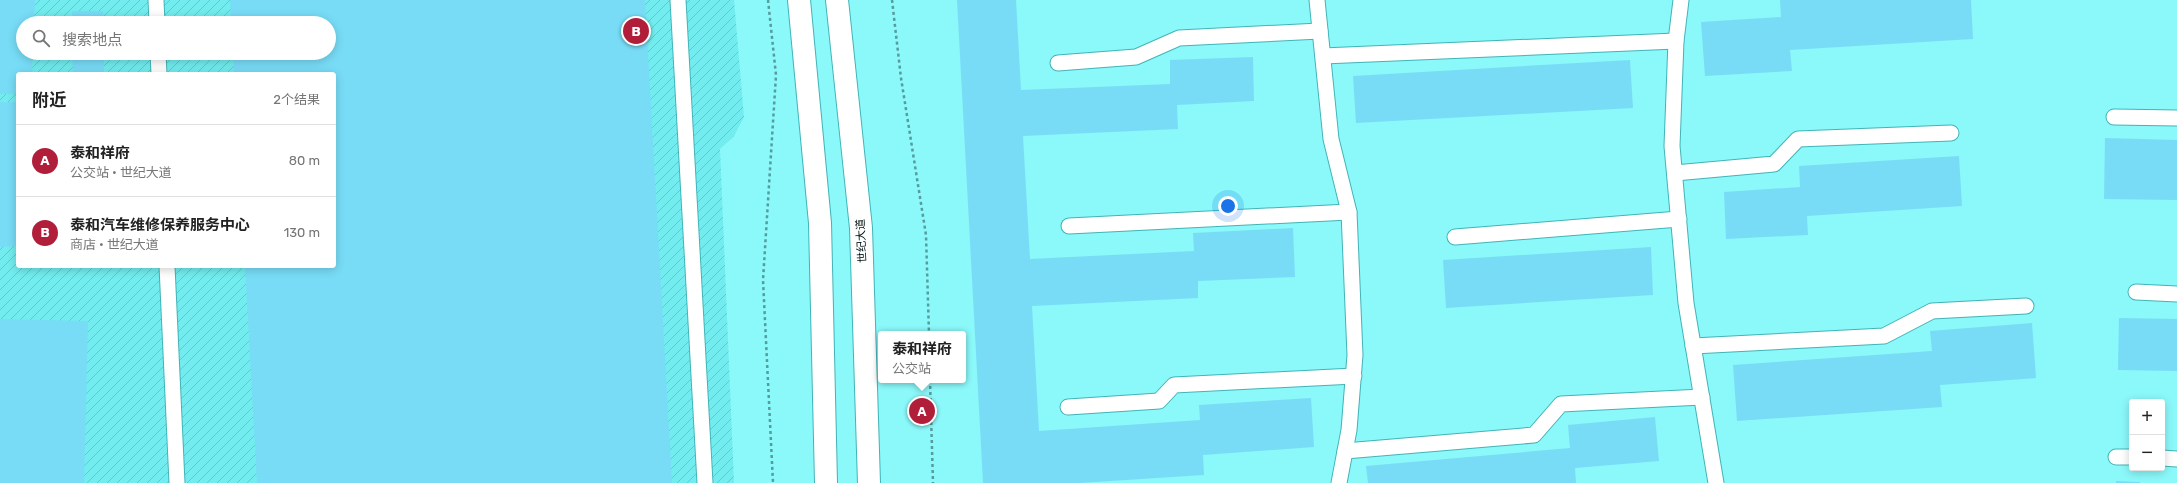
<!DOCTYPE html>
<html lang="zh">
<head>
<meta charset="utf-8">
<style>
	:root { --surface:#fff; --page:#f6f6f6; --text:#222; --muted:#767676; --line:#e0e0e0; --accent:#b11e3a }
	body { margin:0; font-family:Rubik,"Noto Sans SC",sans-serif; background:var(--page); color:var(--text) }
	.controls { position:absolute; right:12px; bottom:12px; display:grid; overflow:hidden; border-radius:4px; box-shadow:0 2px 10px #0003 }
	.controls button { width:36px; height:36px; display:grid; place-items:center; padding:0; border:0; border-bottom:1px solid var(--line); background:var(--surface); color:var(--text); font:20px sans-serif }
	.you { position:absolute; left:1228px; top:206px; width:14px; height:14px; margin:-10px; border:3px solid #fff; border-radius:50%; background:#1a73e8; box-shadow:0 0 0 6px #1a73e833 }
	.badge { display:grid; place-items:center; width:26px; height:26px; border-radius:50%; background:var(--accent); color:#fff; font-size:13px; font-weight:700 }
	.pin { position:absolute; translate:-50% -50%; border:2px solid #fff; box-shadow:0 1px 4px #0006 }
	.popup { position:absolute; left:878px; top:331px; width:88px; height:52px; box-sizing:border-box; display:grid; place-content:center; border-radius:4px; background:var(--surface); filter:drop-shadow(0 1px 3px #0005); font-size:13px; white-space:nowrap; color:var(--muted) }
	.popup b { font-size:15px; color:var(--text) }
	.popup::after { content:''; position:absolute; left:50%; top:100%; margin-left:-8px; border:8px solid transparent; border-top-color:var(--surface) }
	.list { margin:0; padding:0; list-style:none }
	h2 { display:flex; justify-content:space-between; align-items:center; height:52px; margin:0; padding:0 16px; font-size:17px }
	h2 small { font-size:13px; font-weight:400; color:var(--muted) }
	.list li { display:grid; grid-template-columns:26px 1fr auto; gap:12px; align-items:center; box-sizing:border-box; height:72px; padding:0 16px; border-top:1px solid var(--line) }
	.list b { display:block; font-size:15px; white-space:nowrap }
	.list p { margin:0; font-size:13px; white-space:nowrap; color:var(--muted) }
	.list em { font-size:13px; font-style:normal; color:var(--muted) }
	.icon { flex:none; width:22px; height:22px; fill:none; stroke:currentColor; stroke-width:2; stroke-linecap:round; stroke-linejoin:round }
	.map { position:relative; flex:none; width:2177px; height:483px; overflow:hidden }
	.search { position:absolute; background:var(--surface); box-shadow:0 2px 10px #0003; left:16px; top:16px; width:320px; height:44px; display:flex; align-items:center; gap:10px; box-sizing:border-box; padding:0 14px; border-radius:22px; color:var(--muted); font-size:15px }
	.panel { position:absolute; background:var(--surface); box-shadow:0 2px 10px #0003; left:16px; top:72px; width:320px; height:196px; border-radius:4px }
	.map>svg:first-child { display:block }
</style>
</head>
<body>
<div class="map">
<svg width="2177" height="483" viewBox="0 0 2177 483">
	<defs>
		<pattern id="industrial-furrows" width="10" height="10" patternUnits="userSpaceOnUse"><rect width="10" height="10" fill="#72ecee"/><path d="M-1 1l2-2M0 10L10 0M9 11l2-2" fill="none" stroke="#61c9cb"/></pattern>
	</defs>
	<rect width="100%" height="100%" fill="#8bf8fa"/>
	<path fill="url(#industrial-furrows)" fill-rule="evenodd" d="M0,0h734l10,117 -10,19 -14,13 14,334h-734zM23,23h306v30h-306zM18,74h316v192h-316z"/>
	<g fill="#78dcf7">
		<polygon points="0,0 35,0 34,23 23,23 23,53 33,53 32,74 18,74 18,94 0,94"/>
		<polygon points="230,0 645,0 672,483 257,483 245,266 334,266 334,74 234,74 233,53 329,53 329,23 231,23"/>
		<polygon points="957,0 1016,0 1021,90 1170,84 1170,60 1253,57 1254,101 1177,105 1178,129 1023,136 1030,259 1194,251 1193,233 1293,228 1295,277 1198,281 1198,298 1032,306 1039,431 1200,420 1199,405 1311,398 1314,447 1203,455 1204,475 1079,483 983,483"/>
		<polygon points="1780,0 1971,0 1973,39 1790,50 1792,71 1705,76 1701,22 1781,17"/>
		<polygon points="72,11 103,11 104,23 72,23"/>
		<polygon points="72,53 104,53 104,74 73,74"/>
		<polygon points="1630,60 1633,108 1356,123 1353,76"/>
		<polygon points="0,102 18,102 18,246 0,247"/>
		<polygon points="2105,138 2177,140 2177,200 2104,199"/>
		<polygon points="1959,156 1962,206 1807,216 1808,235 1726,239 1724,192 1800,187 1799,166"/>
		<polygon points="1651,247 1653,295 1446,308 1443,260"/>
		<polygon points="2119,318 2177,319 2177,371 2118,370"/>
		<polygon points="0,319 88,321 84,483 0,483"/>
		<polygon points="2032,323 2036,378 1940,385 1942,407 1737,421 1733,365 1932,351 1930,331"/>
		<polygon points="1655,417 1659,461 1575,468 1576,483 1368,483 1366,466 1570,448 1568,425"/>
		<polygon points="2116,481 2140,482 2140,483 2116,483"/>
	</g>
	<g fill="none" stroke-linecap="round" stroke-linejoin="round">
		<defs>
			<g id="service">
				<polyline points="156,0 157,23"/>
				<polyline points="678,0 705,483"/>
				<polyline points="1317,0 1331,139 1349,212 1355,355 1349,430 1339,483"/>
				<polyline points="1681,0 1676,41 1672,146 1686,303 1716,483"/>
				<polyline points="158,53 159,74"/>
				<polyline points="1323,56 1676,41"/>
				<polyline points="1058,63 1136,57 1179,38 1320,31"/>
				<polyline points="2114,117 2177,118"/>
				<polyline points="1675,173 1774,164 1798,139 1951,133"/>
				<polyline points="1069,226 1349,212"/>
				<polyline points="1455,237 1679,219"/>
				<polyline points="167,266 177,483"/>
				<polyline points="2136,292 2177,294"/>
				<polyline points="1693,346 1884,336 1932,311 2026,306"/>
				<polyline points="1068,407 1159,401 1174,385 1354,376"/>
				<polyline points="1345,451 1534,435 1561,404 1702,397"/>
				<polyline points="2116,457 2132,457"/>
				<polyline points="2162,458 2177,459"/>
			</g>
			<g id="tertiary">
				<polyline points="799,0 820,223 826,483"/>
				<polyline points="837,0 861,228 869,483"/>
			</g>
		</defs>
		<use href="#service" stroke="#42b4b7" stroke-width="17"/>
		<use href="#tertiary" stroke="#42b4b7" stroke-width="24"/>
		<g stroke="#549c9d" stroke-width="2.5" stroke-dasharray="3 3" stroke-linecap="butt">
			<polyline points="768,0 776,75 763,280 773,483"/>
			<polyline points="892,0 901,78 926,235 929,334"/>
			<polyline points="930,380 933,483"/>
		</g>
		<use href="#service" stroke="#fff" stroke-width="15"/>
		<use href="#tertiary" stroke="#fff" stroke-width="22"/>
	</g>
	<g text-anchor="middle" stroke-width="3.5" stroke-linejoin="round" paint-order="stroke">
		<g font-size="11" fill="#001010" stroke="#fff">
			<text transform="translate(861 241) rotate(-93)" y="4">世纪大道</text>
		</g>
	</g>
</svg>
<div class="controls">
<button>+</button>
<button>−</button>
</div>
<div class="you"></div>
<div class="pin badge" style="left:922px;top:411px">A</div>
<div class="popup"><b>泰和祥府</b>公交站</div>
<div class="pin badge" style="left:636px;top:31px">B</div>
<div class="search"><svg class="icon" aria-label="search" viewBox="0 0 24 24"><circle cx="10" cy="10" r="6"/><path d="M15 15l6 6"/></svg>搜索地点</div>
<section class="panel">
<h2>附近<small>2个结果</small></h2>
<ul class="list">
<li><span class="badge">A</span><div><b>泰和祥府</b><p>公交站 · 世纪大道</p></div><em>80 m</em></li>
<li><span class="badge">B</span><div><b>泰和汽车维修保养服务中心</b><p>商店 · 世纪大道</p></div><em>130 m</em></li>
</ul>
</section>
</div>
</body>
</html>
